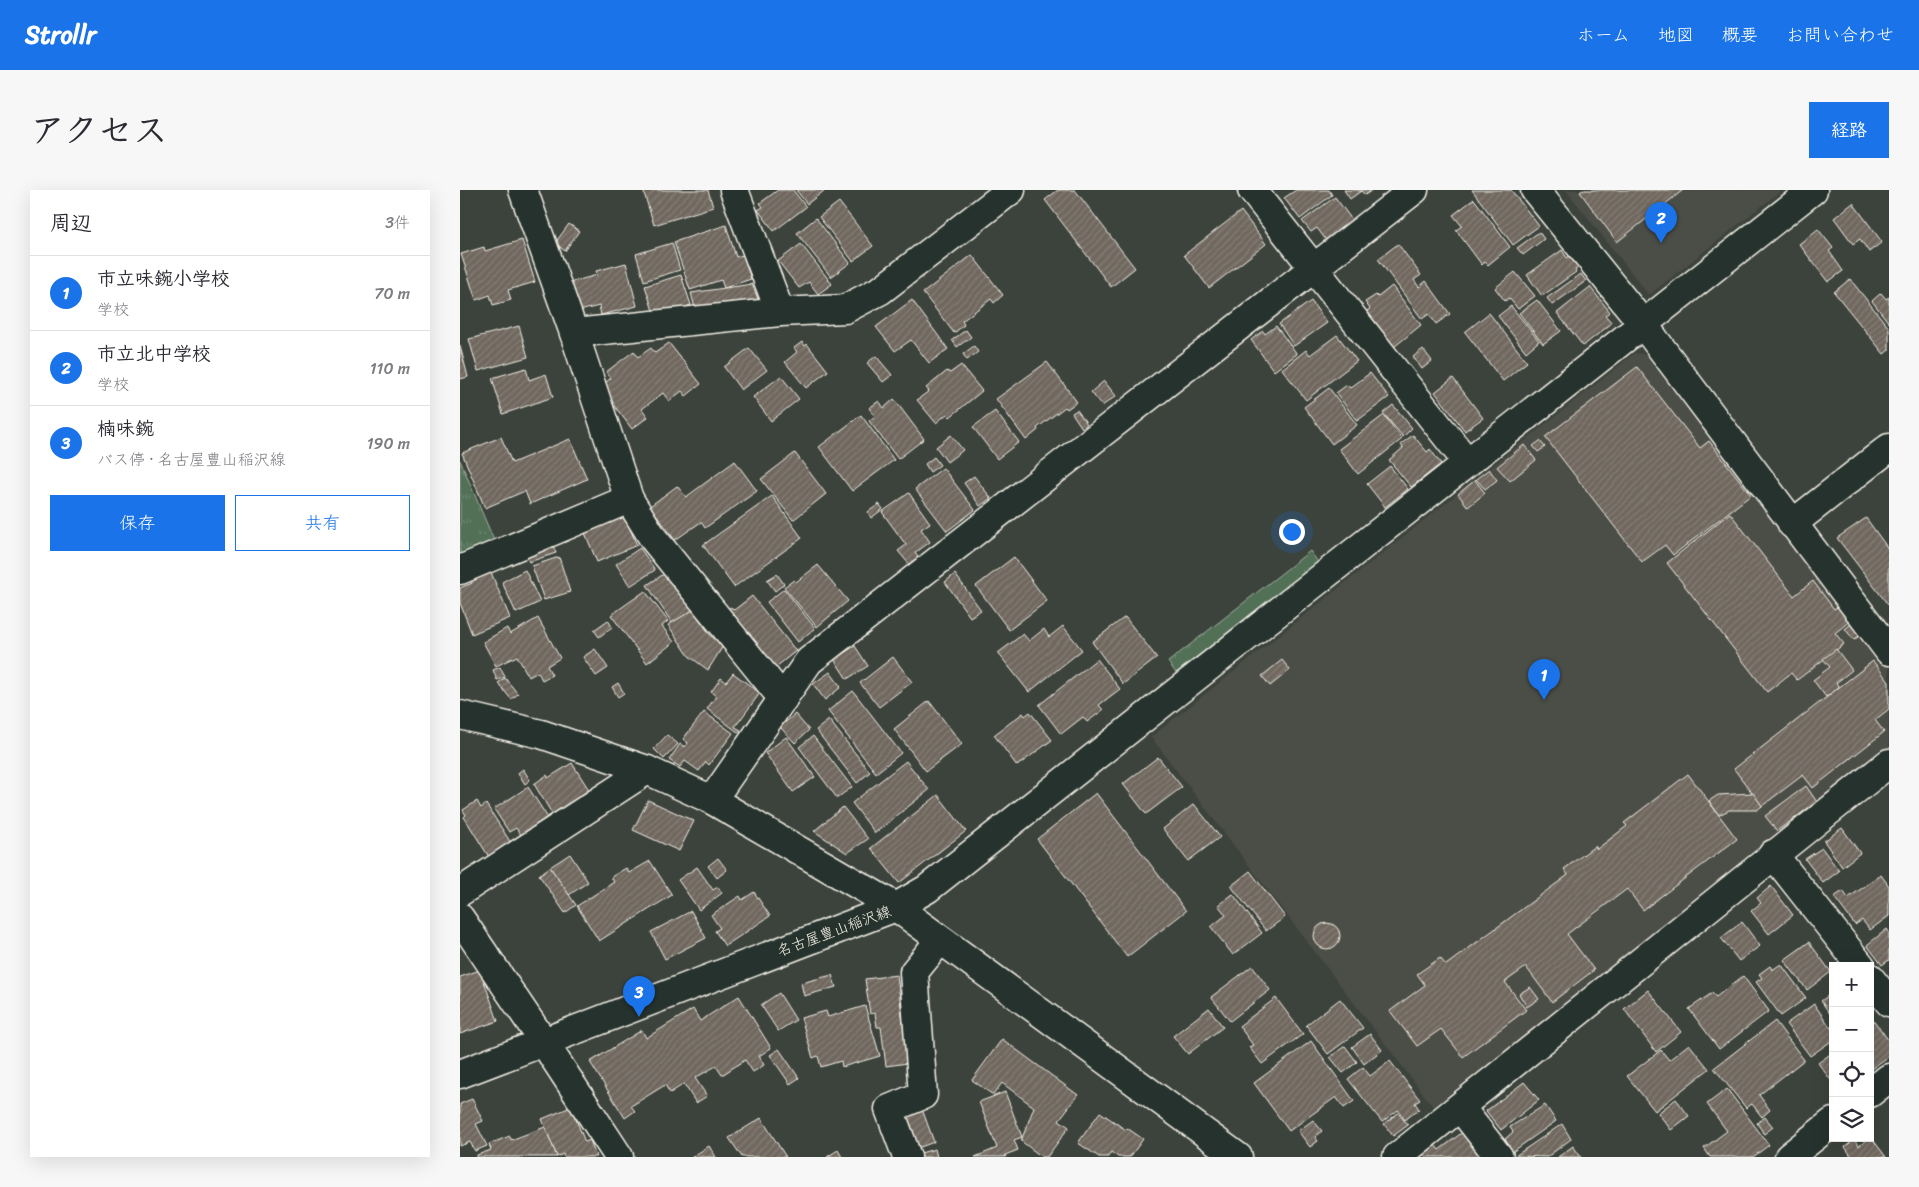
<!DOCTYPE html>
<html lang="ja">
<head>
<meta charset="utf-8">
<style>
	:root { --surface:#fff; --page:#f7f7f7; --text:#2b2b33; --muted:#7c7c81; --line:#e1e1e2; --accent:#1a73e8 }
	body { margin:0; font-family:Sriracha,"Klee One",sans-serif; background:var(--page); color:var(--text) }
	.controls { position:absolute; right:15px; bottom:15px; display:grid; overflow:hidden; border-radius:0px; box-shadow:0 5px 20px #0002 }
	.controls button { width:45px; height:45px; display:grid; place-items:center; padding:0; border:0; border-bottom:1px solid var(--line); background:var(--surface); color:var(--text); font:25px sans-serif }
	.you { position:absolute; left:831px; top:341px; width:18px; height:18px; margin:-12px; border:4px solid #fff; border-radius:50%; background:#1a73e8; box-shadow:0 0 0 8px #1a73e833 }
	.badge { display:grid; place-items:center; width:32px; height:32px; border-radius:50%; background:var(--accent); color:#fff; font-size:16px; font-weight:700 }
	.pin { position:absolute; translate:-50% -41px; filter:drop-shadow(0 1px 2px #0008) }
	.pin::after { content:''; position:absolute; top:26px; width:18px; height:15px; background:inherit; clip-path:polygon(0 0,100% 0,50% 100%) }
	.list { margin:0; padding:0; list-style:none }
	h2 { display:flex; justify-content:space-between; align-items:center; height:65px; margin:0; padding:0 20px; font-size:21px }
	h2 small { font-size:16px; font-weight:400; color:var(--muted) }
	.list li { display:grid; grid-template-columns:32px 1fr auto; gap:15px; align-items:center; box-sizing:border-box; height:75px; padding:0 20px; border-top:1px solid var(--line) }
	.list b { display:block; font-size:19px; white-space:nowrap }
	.list p { margin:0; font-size:16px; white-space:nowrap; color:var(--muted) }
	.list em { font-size:16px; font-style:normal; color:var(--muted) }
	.actions { display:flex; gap:10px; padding:15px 20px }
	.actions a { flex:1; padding:11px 0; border:1px solid var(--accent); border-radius:0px; text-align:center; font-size:18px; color:var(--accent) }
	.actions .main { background:var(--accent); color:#fff }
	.icon { flex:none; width:28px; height:28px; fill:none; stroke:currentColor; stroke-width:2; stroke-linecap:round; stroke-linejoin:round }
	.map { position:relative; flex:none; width:1429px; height:967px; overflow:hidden; border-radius:0px }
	header { display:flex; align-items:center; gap:30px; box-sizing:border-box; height:70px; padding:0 25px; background:var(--accent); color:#fff }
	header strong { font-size:24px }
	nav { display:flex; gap:28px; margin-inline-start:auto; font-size:18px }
	.intro { display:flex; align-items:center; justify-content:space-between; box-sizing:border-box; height:120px; padding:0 30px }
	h1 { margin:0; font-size:35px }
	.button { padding:12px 22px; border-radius:0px; background:var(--accent); color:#fff; font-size:18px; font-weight:700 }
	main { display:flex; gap:30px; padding:0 30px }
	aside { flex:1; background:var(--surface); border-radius:0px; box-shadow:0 5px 20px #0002 }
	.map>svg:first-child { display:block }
</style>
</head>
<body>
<header>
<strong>Strollr</strong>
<nav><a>ホーム</a><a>地図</a><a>概要</a><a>お問い合わせ</a></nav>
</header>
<div class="intro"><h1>アクセス</h1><a class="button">経路</a></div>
<main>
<aside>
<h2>周辺<small>3件</small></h2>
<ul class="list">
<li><span class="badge">1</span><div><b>市立味鋺小学校</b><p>学校</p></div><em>70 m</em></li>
<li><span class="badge">2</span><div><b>市立北中学校</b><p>学校</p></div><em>110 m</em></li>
<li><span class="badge">3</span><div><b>楠味鋺</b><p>バス停 · 名古屋豊山稲沢線</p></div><em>190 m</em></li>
</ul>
<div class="actions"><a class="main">保存</a><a>共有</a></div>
</aside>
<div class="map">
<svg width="1429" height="967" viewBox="0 0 1429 967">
	<defs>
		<pattern id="grass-tufts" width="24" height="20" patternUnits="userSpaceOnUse" patternTransform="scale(1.25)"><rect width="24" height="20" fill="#516f57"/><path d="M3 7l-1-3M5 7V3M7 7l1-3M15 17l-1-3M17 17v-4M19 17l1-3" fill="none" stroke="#6b846f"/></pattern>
		<pattern id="building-hatch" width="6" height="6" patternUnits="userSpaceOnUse" patternTransform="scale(1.25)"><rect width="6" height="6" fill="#70685f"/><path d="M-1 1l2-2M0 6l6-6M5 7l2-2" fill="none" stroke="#857e76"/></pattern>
	</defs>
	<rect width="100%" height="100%" fill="#3c433c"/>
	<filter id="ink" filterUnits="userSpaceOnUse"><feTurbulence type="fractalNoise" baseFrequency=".02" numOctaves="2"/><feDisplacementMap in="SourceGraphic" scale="10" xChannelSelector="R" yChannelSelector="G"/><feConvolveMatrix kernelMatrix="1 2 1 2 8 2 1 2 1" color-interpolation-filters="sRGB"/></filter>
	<g filter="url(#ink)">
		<g fill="#4c4e46">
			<polygon points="1106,0 1322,0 1189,105"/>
			<polygon points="1175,163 1188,165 1429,472 1429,562 974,918 691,547"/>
		</g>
		<g fill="url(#grass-tufts)" stroke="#a2b0a0">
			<polygon points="0,270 35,353 0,369"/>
			<polygon points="850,361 858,372 716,483 708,472"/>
		</g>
		<g fill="url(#building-hatch)" stroke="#f4f1e8">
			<polygon points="183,0 248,0 253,17 194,35"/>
			<polygon points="318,0 333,0 346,17 314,41 298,20 303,17 300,13"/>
			<polygon points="336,0 365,0 347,14"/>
			<polygon points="598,0 615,0 675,78 651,97 585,10"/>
			<polygon points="836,0 869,0 872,5 840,29 824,8"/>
			<polygon points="884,0 912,0 905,5 901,1 890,9"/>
			<polygon points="1012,0 1051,0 1079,36 1053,55"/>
			<polygon points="1123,0 1223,0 1157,52 1120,2"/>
			<polygon points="875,7 892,30 866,50 857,38 851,42 842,31"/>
			<polygon points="1014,9 1050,57 1028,75 1025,72 1022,75 996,40 1002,36 993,25"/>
			<polygon points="379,12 413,56 393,71 359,27"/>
			<polygon points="1393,13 1422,52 1409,62 1400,49 1393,54 1374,28"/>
			<polygon points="781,21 806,54 749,98 724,65"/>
			<polygon points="356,28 390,73 371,87 337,43"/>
			<polygon points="109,34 119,41 105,61 95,53"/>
			<polygon points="266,35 276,67 283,65 291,89 264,98 261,90 230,100 214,52"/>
			<polygon points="1358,39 1373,58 1369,61 1383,81 1368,92 1339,54"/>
			<polygon points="1079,42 1084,49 1063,65 1057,58"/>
			<polygon points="62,50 75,92 48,100 51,110 33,115 30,105 16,110 1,64 24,57 25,61"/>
			<polygon points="212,53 220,80 184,91 176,64"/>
			<polygon points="341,54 372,94 358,104 349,92 339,98 318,71"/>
			<polygon points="938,54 961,85 954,90 959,97 966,91 990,124 976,134 969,124 962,129 918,69"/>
			<polygon points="1102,60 1107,68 1111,65 1119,77 1115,80 1116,82 1082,106 1067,85"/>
			<polygon points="512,65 543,105 534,113 531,109 502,131 504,135 494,143 463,103"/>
			<polygon points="166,73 177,116 141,125 139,116 115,122 108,93 137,85 136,81"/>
			<polygon points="1055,82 1075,106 1058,119 1049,108 1045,111 1035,98"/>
			<polygon points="1121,84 1126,91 1092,115 1087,108"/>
			<polygon points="221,85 231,115 195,127 185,96"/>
			<polygon points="1390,89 1429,138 1429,160 1424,164 1374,102"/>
			<polygon points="292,94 300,114 236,122 231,103"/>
			<polygon points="932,96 961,135 934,157 907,121 910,119 905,112 916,105 918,107"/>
			<polygon points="1130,97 1150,122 1145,125 1152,133 1123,156 1097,123"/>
			<polygon points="1421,103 1426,109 1429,107 1429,133 1412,111"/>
			<polygon points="452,110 488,159 469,173 451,150 435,161 416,137"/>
			<polygon points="1077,110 1101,141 1083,154 1059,123"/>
			<polygon points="851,111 867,133 834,156 819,134"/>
			<polygon points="1051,116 1079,151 1066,162 1038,126"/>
			<polygon points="1029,123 1067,172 1043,191 1005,142"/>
			<polygon points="59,136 68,167 18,181 9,149"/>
			<polygon points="816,136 837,164 814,181 791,150 803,141 805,144"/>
			<polygon points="506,140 511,147 497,157 492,150"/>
			<polygon points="877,145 897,171 846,210 822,179 846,160 850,165"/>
			<polygon points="342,152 345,156 347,154 368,181 346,198 325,172 337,162 334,158"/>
			<polygon points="209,153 241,194 226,206 222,201 209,211 203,203 182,219 188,227 172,239 140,197 151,188 146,182 174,161 178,167 191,158 195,163"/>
			<polygon points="0,156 8,187 0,189"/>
			<polygon points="514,156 518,162 507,170 503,164"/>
			<polygon points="289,158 307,180 281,200 264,177"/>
			<polygon points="963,159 972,171 962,179 953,167"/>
			<polygon points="416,166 432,185 423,192 407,173"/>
			<polygon points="587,172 617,212 607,219 605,217 577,238 578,240 566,250 536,209"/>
			<polygon points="501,175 522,201 490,227 487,224 476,233 457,210 469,201 466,198 487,181 490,183"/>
			<polygon points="1177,177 1240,258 1249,251 1291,305 1213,365 1205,355 1182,372 1085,247"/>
			<polygon points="66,178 69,190 86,184 93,207 43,224 32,188"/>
			<polygon points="910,183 929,207 897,231 876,203 887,195 890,198"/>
			<polygon points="321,186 339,209 311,231 293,207"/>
			<polygon points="993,188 1023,228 1005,241 975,202"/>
			<polygon points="644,191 656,206 642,216 631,202"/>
			<polygon points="869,198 897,235 872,254 844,217"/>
			<polygon points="434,209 464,249 438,269 409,231 415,226 409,218 419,211 424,218"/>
			<polygon points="933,215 952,238 943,247 923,223"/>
			<polygon points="617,220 627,234 622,238 612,223"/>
			<polygon points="535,221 559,252 537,269 513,237"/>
			<polygon points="401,225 434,270 392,301 359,257"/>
			<polygon points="924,225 942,249 898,284 879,259"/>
			<polygon points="491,245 503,260 487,272 476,257"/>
			<polygon points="953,245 967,262 970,259 981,274 951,297 929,270 943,258 941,254"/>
			<polygon points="41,247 52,273 110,249 127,289 70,314 65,301 25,318 2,263"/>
			<polygon points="1080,251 1085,257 1078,262 1073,256"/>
			<polygon points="1064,255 1076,270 1050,291 1037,277"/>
			<polygon points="335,263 366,304 333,330 301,289"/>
			<polygon points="474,267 480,275 470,282 465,274"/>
			<polygon points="275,271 297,301 245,338 241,332 215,350 190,316 217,296 226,307"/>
			<polygon points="930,276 948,299 925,317 907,294"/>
			<polygon points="483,278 515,320 487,341 455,299"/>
			<polygon points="1029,279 1037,290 1025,299 1016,289"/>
			<polygon points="514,286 531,308 520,316 504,293"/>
			<polygon points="1015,290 1025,303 1008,317 998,304"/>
			<polygon points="449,303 470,333 461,339 470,352 455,363 458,367 449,374 438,361 446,355 422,322"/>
			<polygon points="312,306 342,348 274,397 243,355"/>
			<polygon points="419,314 423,319 411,328 408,322"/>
			<polygon points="1270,323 1334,406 1353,391 1374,419 1379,416 1391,430 1375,443 1384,454 1337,490 1331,483 1307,502 1207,373"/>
			<polygon points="164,325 177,355 137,372 125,343"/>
			<polygon points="1406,328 1429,360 1429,416 1377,348"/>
			<polygon points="92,353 96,363 69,372 65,362"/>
			<polygon points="180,358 195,380 170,396 156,374"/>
			<polygon points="99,367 110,402 84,410 72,376"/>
			<polygon points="554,367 587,411 549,440 516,396"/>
			<polygon points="358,375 388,411 357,437 324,397 334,390 336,392"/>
			<polygon points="30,380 50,428 12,444 0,413 0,398 12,393 11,388"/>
			<polygon points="65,380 80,412 56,423 42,392"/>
			<polygon points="207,382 233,420 212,433 187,395"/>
			<polygon points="317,384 324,394 315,401 307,390"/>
			<polygon points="495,384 521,420 510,427 485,392"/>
			<polygon points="324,399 355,438 338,452 307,412"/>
			<polygon points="185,401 208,431 202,436 214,452 187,473 151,425"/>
			<polygon points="292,406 336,461 312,480 265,421 271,417 274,420"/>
			<polygon points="233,420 251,446 263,456 248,480 229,466 208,435"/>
			<polygon points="665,427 697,468 663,494 632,452"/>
			<polygon points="78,428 100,468 87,476 92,485 82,490 78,482 69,487 57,466 36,476 23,452 47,438 50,444"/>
			<polygon points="148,430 152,437 139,447 134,440"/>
			<polygon points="1395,431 1404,442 1394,450 1385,439"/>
			<polygon points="603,436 622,460 569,502 538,463 563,444 569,451 584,439 589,447"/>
			<polygon points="395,456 408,476 387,489 374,469"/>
			<polygon points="135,459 148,478 136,486 123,467"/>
			<polygon points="1376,459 1392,480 1376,493 1379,497 1366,507 1353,490 1370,477 1363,469"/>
			<polygon points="433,467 452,492 419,517 400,493"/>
			<polygon points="637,469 660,499 639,515 643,520 627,532 623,527 601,544 579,515"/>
			<polygon points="822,470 830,480 810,496 802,486"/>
			<polygon points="1413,471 1429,492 1429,519 1415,530 1424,542 1353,598 1343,585 1302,616 1274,579"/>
			<polygon points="40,477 45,487 37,490 33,480"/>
			<polygon points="370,482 381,497 365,510 353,494"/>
			<polygon points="273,483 300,503 275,537 281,540 279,543 247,519 256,506 251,502 261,488 266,492"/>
			<polygon points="45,488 58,504 51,509 38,493"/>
			<polygon points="158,493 164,503 158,507 152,497"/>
			<polygon points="393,501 441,563 416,583 368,521"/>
			<polygon points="469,511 502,554 466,581 434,539"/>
			<polygon points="244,522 273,543 249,575 246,572 239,581 225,571 220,577 209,570 220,554 225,557 228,553 223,549"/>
			<polygon points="570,522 592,550 557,576 534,545 563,523 565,526"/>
			<polygon points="335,524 349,540 335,553 320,537"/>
			<polygon points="369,530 410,582 397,593 356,540"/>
			<polygon points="207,545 218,554 204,569 194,559"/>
			<polygon points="353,546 392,597 377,608 339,557"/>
			<polygon points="326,547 355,587 333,602 305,563"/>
			<polygon points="698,567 722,597 686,624 663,594"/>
			<polygon points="446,571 469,600 415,643 392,613"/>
			<polygon points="112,573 131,603 94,627 74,594 87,585 88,588"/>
			<polygon points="63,579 70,590 65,594 58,583"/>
			<polygon points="1228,584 1277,649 1183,720 1167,699 1107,744 1134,780 1092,812 1066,777 1045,792 1066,820 1003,867 981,839 957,856 930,821 965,795 957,784 980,768 986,775 1108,685 1104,679 1135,656 1137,659 1167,636 1164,633"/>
			<polygon points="1346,596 1357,612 1317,641 1305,626"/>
			<polygon points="68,597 88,628 61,645 56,638 49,642 34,619"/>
			<polygon points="636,603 726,721 667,767 577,649"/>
			<polygon points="1293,603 1302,616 1297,620 1269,620 1259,625 1249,611 1258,605"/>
			<polygon points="478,605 506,641 439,693 411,658"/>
			<polygon points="188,610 234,631 219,661 173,640"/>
			<polygon points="17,611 21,618 26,614 51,653 29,667 4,627 6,625 3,620"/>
			<polygon points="734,614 760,647 728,671 703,639"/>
			<polygon points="383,617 408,649 387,663 354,641"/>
			<polygon points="1382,638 1400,663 1382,677 1364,651"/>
			<polygon points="1362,658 1379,681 1363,693 1345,669"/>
			<polygon points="110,664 128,692 109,705 90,677"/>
			<polygon points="258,668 267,680 257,688 248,676"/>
			<polygon points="190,671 212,705 139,751 117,716 154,692 151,687 166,678 169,683"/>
			<polygon points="90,677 116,715 105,723 79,685"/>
			<polygon points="237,677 253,700 258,697 262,703 239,720 218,690"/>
			<polygon points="790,681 825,727 806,741 771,696"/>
			<polygon points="1421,685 1429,696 1429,726 1410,740 1402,730 1395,735 1374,707 1383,701 1388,708"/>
			<polygon points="1311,696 1333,725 1309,744 1291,721 1301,713 1297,708"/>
			<polygon points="294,702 310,726 265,756 255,741 260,738 251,725 280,706 282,710"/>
			<polygon points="773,704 802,743 773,765 751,737 766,725 758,715"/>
			<polygon points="231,721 246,748 205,769 191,742"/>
			<polygon points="1282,732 1300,756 1279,771 1261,748"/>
			<circle cx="867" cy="746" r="13"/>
			<polygon points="1427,739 1429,742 1429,770 1422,775 1407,755"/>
			<polygon points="1349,752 1371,782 1347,800 1324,770"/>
			<polygon points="1321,774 1346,808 1321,826 1296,792 1302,788 1299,784 1310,776 1312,780"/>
			<polygon points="792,776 810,800 770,831 751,807"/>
			<polygon points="20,780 38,831 0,844 0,787"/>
			<polygon points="372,785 376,797 344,806 341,793"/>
			<polygon points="437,785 448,873 426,876 421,837 417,837 415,823 410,824 405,789"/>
			<polygon points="1283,786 1309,821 1259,859 1229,819 1252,803 1256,807"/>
			<polygon points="1070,797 1079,809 1067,817 1059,804"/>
			<polygon points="1188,800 1221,842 1196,862 1164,819"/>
			<polygon points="1373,802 1373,828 1361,811"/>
			<polygon points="319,803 336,830 318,841 301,815"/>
			<polygon points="279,806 311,858 299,866 304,875 293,882 285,870 262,885 256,876 235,888 247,906 236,913 224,894 210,903 205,895 171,916 175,921 165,928 130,872 182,840 186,848 233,819 240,831"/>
			<polygon points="816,808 843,844 802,874 789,857 793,855 779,836"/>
			<polygon points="880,809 903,838 868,864 846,835"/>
			<polygon points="1354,814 1373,841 1373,850 1350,866 1326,834"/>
			<polygon points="405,816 420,866 382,877 381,871 361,877 358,866 353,868 341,828 366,821 368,827"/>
			<polygon points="749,818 763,837 728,864 713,846"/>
			<polygon points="1412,828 1429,851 1429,866 1411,879 1410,829"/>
			<polygon points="1315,831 1344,870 1299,905 1310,920 1302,927 1292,914 1286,918 1254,878"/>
			<polygon points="910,844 922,860 904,874 892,857"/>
			<polygon points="542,849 618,905 599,930 609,937 587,967 582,967 561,951 574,917 542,893 533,905 512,890"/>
			<polygon points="851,851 894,911 884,918 876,907 829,941 794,893"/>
			<polygon points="1229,854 1249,879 1195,921 1167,886 1201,860 1209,870"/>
			<polygon points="885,856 897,872 883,883 870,867"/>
			<polygon points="319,859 339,888 330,894 310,865"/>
			<polygon points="1373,862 1373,893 1358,873"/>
			<polygon points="930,871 960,910 955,913 959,919 945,930 938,920 922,932 888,889 903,877 910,886"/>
			<polygon points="1064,892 1079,910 1041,940 1026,921"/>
			<polygon points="1267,899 1309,955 1293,967 1250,967 1244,958 1267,941 1247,914"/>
			<polygon points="545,902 562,947 554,950 558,960 545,965 546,967 515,967 537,958 519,912"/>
			<polygon points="12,909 23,931 16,934 27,956 15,961 10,952 0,956 0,914"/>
			<polygon points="1216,909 1229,926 1211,940 1198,923"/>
			<polygon points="1085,915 1096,931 1052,962 1045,949 1053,942 1050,937"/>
			<polygon points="111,917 125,952 130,950 136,967 104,967 103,964 97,967 82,929"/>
			<polygon points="462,919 474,952 455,959 443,925"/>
			<polygon points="640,922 666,940 667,938 683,949 670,967 658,967 651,962 648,967 639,967 618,953"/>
			<polygon points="938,923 948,935 933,946 924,934"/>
			<polygon points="1305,927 1313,937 1304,944 1297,933"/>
			<polygon points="301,928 326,967 282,967 269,948"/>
			<polygon points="853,930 862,941 855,947 858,951 850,957 838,941"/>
			<polygon points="1102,934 1111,949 1087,967 1055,966"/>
			<polygon points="85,937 97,967 17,967 17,965 31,960 29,954 50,946 51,950"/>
			<polygon points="1003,942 1020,965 1017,967 966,967 964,964 975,955 979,960"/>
			<polygon points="1411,947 1426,967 1392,967 1385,957 1394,950 1399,956"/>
			<polygon points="249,956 256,967 232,967"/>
			<polygon points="1113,956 1121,967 1098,967"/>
			<polygon points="475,959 477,967 458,967 457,964"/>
			<polygon points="378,960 382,967 367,967"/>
		</g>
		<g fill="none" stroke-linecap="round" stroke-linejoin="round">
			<defs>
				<g id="minor">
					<polyline points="63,0 114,143 169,309 193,348 323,509"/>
					<polyline points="274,0 320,122"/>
					<polyline points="792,0 1007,272"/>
					<polyline points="1075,0 1183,134 1429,461"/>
					<polyline points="114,143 320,122 385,119 421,100 551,0"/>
					<polyline points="1332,334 1429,258"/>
					<polyline points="0,380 169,309"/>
					<polyline points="0,525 81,544 187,580 252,610 436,717 467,699 1353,0"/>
					<polyline points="252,610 349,471 954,0"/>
					<polyline points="1313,664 1401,776"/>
					<polyline points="0,702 187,580"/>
					<polyline points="0,728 83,851 159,967"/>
					<polyline points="1410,788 1429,812"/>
					<polyline points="1410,903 1429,888"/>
					<polyline points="1000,917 1039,967"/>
					<polyline points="447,967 429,919 463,905 454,782 480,750"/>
					<polyline points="937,967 1429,573"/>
					<polyline points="1329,967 1373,932"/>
				</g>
				<polyline id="major" points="0,884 436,717 778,967"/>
			</defs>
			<use href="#minor" stroke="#f4f1e8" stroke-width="31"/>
			<use href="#major" stroke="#f4f1e8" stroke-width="31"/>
			<use href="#minor" stroke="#26332d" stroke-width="28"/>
			<use href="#major" stroke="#26332d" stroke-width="28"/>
		</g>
	</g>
	<g text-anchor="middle" stroke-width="4" stroke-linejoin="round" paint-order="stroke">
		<g font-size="15" fill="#f4f1e8" stroke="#26332d">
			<text transform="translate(374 741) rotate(-20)" y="5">名古屋豊山稲沢線</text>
		</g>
	</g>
</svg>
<div class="controls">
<button>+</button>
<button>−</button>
<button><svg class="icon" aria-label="locate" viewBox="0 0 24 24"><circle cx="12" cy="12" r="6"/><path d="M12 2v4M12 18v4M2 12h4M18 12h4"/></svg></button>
<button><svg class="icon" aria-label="layers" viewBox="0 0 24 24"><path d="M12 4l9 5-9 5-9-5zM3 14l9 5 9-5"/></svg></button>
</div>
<div class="you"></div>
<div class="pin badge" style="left:1084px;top:510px">1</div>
<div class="pin badge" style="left:1201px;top:53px">2</div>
<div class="pin badge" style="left:179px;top:827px">3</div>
</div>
</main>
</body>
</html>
